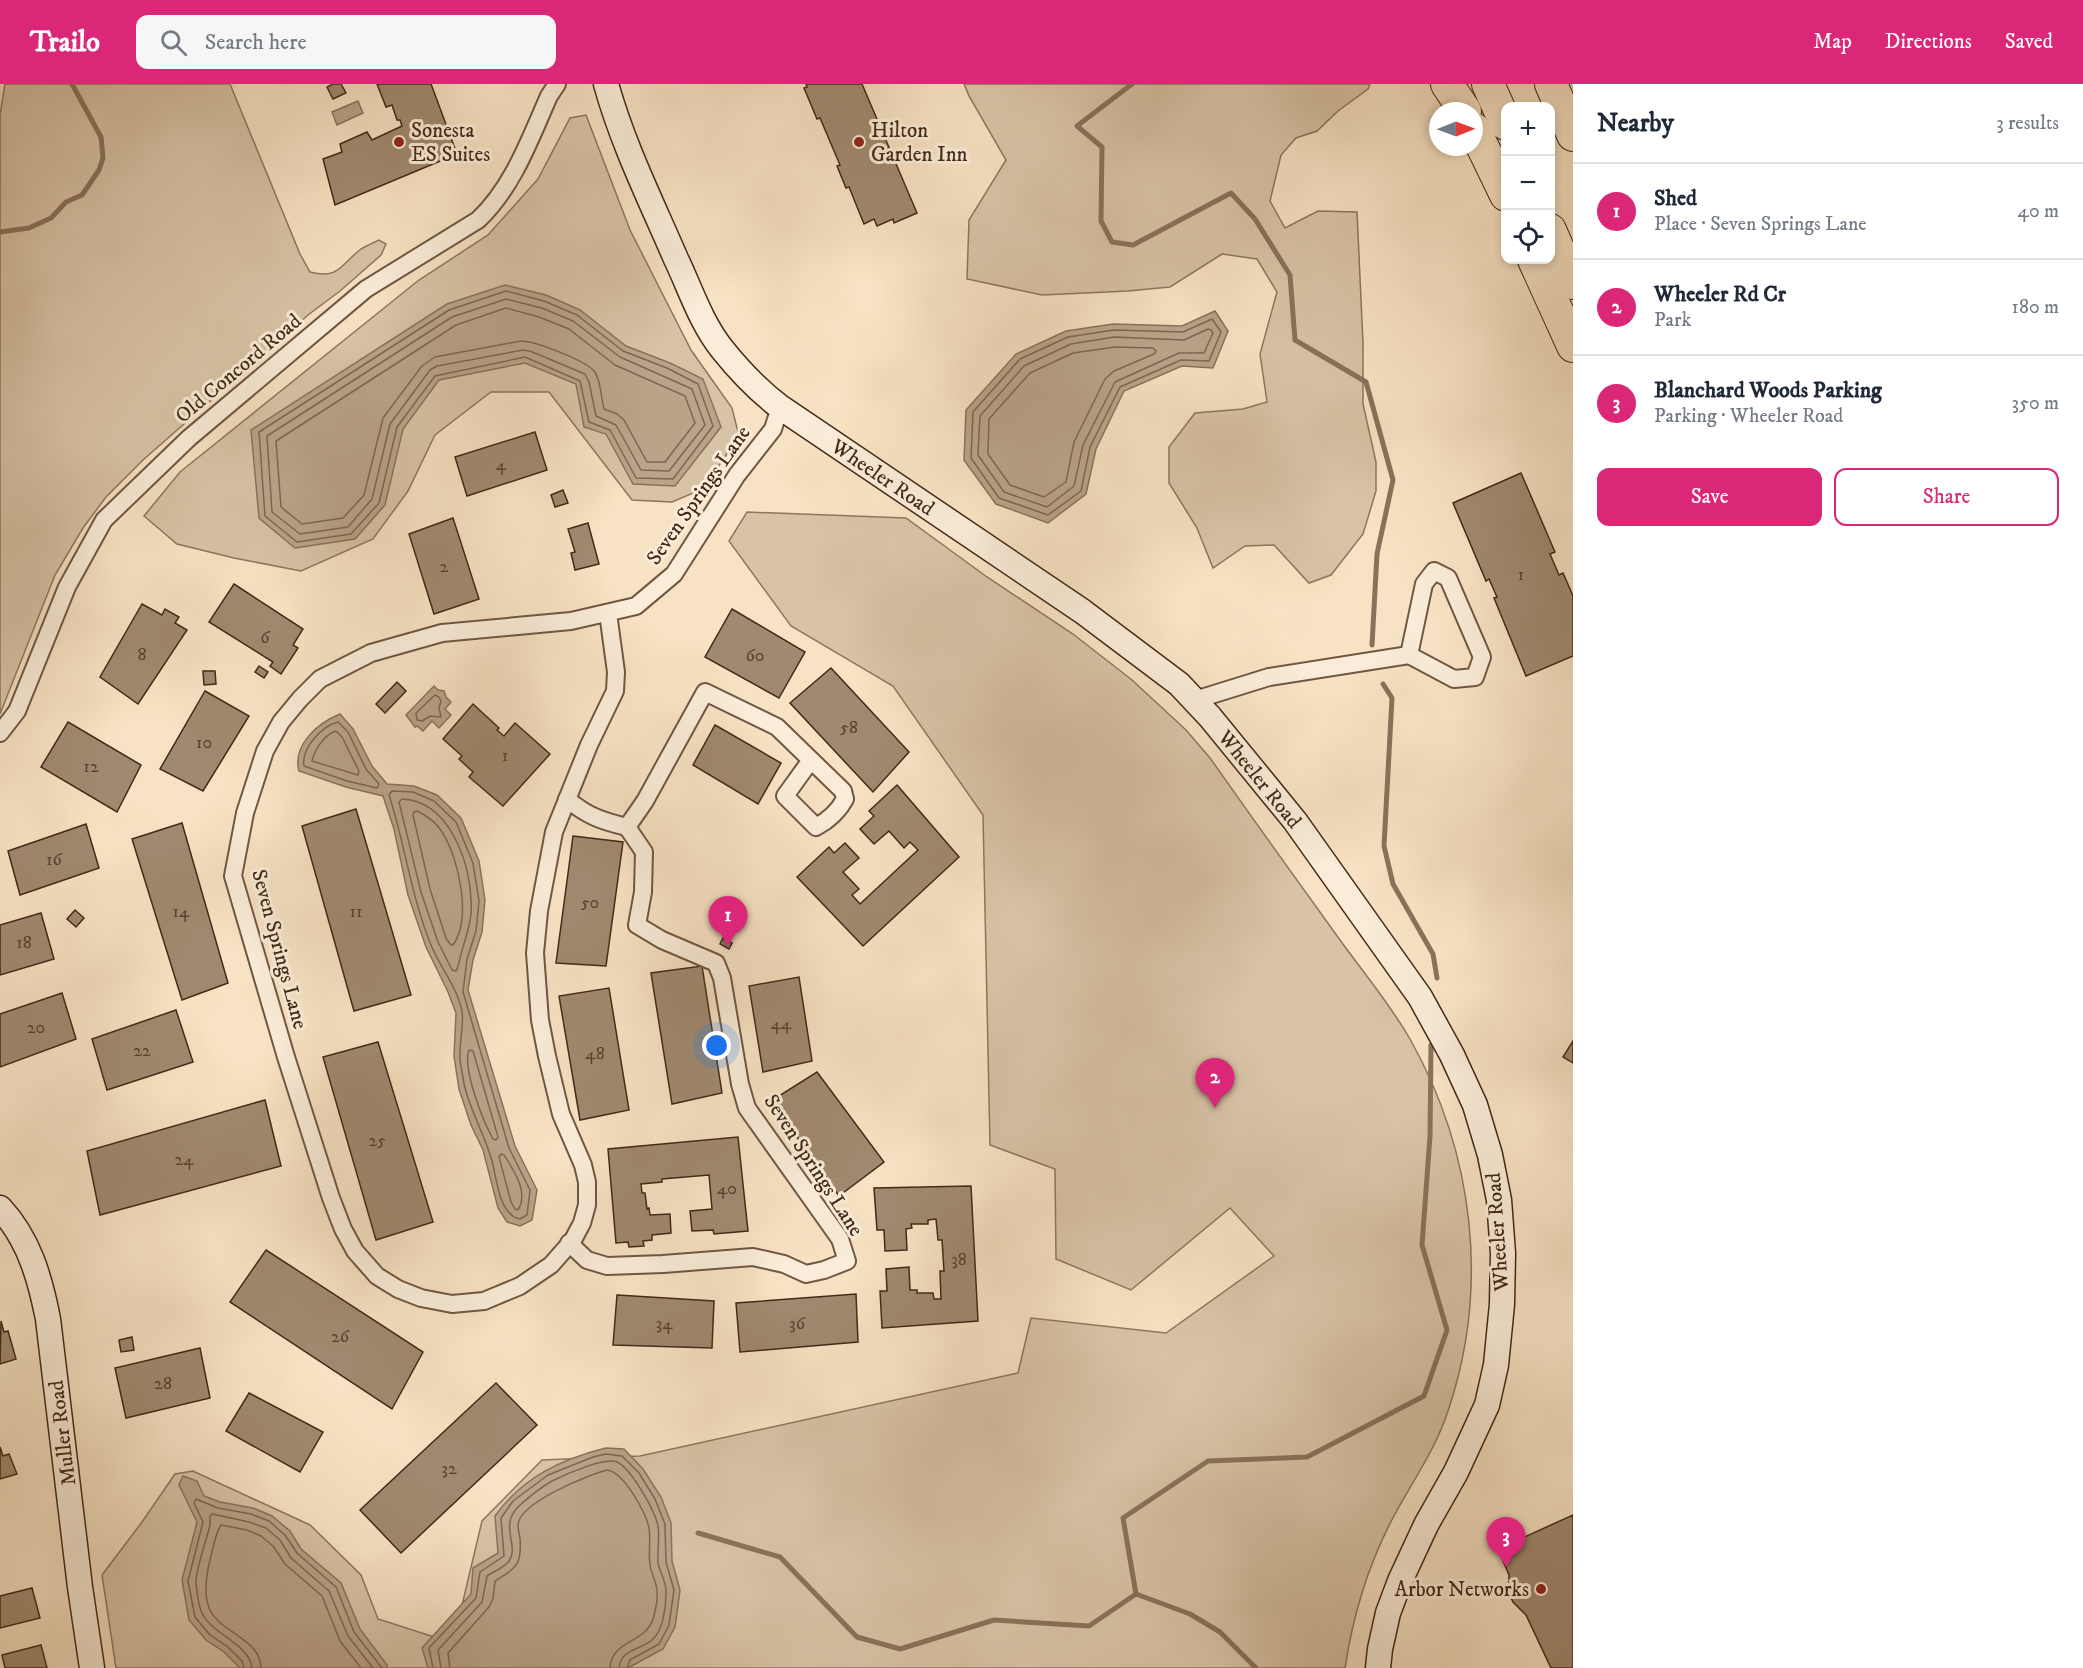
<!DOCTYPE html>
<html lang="en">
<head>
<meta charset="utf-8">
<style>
	:root { --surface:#fff; --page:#f6f6f7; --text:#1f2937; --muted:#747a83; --line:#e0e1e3; --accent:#db2777 }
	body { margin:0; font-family:"IM FELL DW Pica",serif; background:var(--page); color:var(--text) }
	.controls { position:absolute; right:18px; top:18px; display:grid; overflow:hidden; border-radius:12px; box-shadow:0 3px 9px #0003 }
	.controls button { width:54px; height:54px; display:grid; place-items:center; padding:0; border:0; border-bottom:2px solid var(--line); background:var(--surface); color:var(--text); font:30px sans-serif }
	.compass { position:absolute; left:1429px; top:18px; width:54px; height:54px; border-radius:50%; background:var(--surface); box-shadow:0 3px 9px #0003; rotate:89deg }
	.you { position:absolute; left:717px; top:962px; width:21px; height:21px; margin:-15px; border:4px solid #fff; border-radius:50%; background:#1a73e8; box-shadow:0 0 0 9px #1a73e833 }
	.badge { display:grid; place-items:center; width:39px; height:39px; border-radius:50%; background:var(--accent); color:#fff; font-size:20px; font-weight:700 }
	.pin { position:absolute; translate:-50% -50px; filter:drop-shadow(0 2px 3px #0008) }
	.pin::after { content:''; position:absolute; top:32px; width:21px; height:18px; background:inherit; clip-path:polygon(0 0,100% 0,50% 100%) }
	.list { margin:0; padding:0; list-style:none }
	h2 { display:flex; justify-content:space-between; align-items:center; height:78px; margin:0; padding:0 24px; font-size:26px }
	h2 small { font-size:20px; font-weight:400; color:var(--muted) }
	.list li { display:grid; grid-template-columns:39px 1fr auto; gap:18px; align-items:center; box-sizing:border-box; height:96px; padding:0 24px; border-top:2px solid var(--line) }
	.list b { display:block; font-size:22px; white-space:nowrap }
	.list p { margin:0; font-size:20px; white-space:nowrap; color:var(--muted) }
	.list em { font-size:20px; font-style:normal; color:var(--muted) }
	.actions { display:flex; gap:12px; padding:18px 24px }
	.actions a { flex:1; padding:14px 0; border:2px solid var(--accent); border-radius:12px; text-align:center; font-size:21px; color:var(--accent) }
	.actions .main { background:var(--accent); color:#fff }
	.icon { flex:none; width:33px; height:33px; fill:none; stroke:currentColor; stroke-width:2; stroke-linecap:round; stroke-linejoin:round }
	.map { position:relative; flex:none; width:1573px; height:1584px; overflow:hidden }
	header { display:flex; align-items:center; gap:36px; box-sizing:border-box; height:84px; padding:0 30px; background:var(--accent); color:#fff }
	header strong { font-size:28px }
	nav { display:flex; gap:33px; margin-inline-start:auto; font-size:21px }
	.search { width:420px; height:54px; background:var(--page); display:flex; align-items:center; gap:15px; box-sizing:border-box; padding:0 21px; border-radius:12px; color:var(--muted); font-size:22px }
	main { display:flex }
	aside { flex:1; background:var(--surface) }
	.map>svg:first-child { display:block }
</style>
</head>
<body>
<header>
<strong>Trailo</strong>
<div class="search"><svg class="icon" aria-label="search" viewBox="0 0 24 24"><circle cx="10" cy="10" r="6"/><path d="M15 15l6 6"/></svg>Search here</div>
<nav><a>Map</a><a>Directions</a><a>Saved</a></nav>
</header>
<main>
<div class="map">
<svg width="1573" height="1584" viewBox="0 0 1573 1584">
	<rect width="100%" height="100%" fill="#f7e2c3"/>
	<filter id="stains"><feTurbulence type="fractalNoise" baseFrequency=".00333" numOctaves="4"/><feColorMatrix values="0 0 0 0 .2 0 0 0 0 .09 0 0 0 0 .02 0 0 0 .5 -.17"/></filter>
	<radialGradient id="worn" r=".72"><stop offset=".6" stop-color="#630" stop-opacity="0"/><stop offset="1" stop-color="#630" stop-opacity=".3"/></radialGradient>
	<g fill="#d8c3a6" stroke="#8d765e" stroke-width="1.5">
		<path d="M5,0h225l70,170 10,18c29,8 31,-8 51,-23 5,-3 12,-6 18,-9l7,4 -5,11 -41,36 -32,24 -165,145 -37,37 -23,31 -28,47 -55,139v-599z"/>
		<polygon points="964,0 1370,0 1368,5 1338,27 1317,47 1296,54 1281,71 1270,117 1285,144 1318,127 1357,128 1363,259 1363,320 1376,378 1376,407 1363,450 1331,491 1309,499 1274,461 1245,462 1213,484 1197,444 1169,399 1169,363 1195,329 1243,325 1267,318 1260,270 1277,208 1257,175 1222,170 1170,203 1128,207 1042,211 967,195 969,136 1006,76 969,12"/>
		<polygon points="586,31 630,146 691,266 732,324 739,352 703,405 672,418 632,416 549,308 491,308 435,351 408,407 373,455 301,487 234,474 177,460 144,432 180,388 419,196 488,151 538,95 570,34"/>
		<path d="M747,428l159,6 81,59 86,57 59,46 54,50 24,28c43,61 86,121 130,182 23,32 50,64 70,99 64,114 80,248 38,372 -12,37 -35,70 -53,103 -26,48 -42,101 -50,154h-1229l-14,-93 40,-53 33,-48 18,-3 117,54 51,50 17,44 75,24 29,-122 60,-61 98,-4 378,-83 13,-55 135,15 108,-77 -44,-48 -99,82 -75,-31 -1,-90 -65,-24 -7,-330 -90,-129 -102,-60 -62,-85z"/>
	</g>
	<g fill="#b9a389" stroke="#89725b" stroke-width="1.5">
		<polygon points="358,17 363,29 337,41 332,28"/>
		<polygon points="505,201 546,211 580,226 626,262 670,279 703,295 721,343 675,402 633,400 606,350 584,343 576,300 525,279 439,296 403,345 385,421 355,455 295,464 259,434 251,346 447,220"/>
		<polygon points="1215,227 1228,247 1213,284 1182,282 1124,307 1096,365 1086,410 1048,439 996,420 964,376 966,326 1016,270 1066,247 1113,240 1182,242"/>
		<polygon points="434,602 438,606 444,607 446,613 451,618 445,625 451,631 439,644 432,637 423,647 417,642 415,643 406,631"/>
		<path d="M340,630l13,15 19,37 15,18 27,2 23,9 24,23 18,43 6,39 -3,32 -9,28 -5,30 47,156 22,44 -5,30 -12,6 -13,-4 -9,-14 -15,-58 -12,-25 -12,-36 -5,-33 2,-43 -8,-21 -22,-45 -18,-52 -14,-66 -11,-33 -37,-9 -47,-16c-7,-26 19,-48 41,-57z"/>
		<path d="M606,1364l18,1 19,20 18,28 10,26 1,38 8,29 -5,37 -12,22 -35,19h-200l-6,-20 49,-54 2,-26 25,-15 -3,-37c27,-38 66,-57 111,-68z"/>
		<polygon points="183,1392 197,1397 204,1412 220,1418 253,1424 272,1432 290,1447 301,1465 341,1499 360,1545 387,1581 387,1584 240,1584 224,1568 206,1556 189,1536 182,1496 197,1438 179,1401"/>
	</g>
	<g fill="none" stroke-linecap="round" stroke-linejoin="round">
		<g stroke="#7e6650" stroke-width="1.5">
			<polygon points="506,207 544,217 577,231 623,267 667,284 698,300 713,342 673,395 636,394 610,346 589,338 580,297 525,273 435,292 397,343 379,419 351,450 297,458 265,432 259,348 449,226"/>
			<polygon points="506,215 542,224 573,237 620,273 692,305 705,341 669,387 641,386 616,341 596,332 589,298 585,290 530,267 523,266 437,282 430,286 390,340 372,415 348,443 300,450 272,428 267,352 452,233"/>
			<path d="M506,224l33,9 30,12 46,36 70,31 10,27 -30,39h-18l-23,-42 -7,-6 -13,-5c-3,-11 -3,-27 -9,-37 -8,-11 -60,-31 -74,-31l-86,16 -13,9 -39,52 -19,77 -21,23 -41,6 -21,-17 -5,-66 180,-116z"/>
			<polygon points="1212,235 1221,248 1209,277 1181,276 1120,303 1090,363 1081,407 1048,431 999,414 971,374 973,328 1020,275 1068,253 1114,246 1183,248"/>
			<polygon points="1208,245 1211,246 1213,249 1204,269 1179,269 1115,298 1083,361 1074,402 1047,423 1004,408 978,371 980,332 1024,282 1071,260 1114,253 1184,256"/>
			<polygon points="1115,263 1153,264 1156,267 1154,270 1114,287 1105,295 1074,358 1066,398 1044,413 1010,401 988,370 989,335 1030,289 1073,269"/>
			<polygon points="435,611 439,613 441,617 439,624 441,633 430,632 422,637 417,636 416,629"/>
			<path d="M338,638l10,10 18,37 13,15 -2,4 -30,-7 -43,-15c-3,-18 18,-40 34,-44z"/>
			<path d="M336,647l6,6 17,34 -1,4 -46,-14c3,-12 12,-26 24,-30z"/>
			<path d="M392,707l21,1 21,9 22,21 17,41 6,38 -3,30 -9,28 -4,33 46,156 21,42 -3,25 -7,4c-21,-4 -23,-39 -28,-58 -7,-26 -22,-50 -28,-77 -1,-10 -5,-21 -4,-32 0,-13 4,-28 2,-41 -5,-24 -22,-44 -31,-66 -20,-49 -26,-101 -42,-150z"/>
			<path d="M402,715c47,2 67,61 69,101 2,19 -5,36 -10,54 -2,6 -2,12 -5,17l-4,-1 -14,-28 -17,-50 -22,-90z"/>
			<path d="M417,727c9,4 20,12 25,21 17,26 30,87 11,113l-3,-1 -4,-6 -16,-49 -17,-74 1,-3z"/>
			<path d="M469,966l4,1 25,86 -2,3 -3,-1c-10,-18 -31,-71 -24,-89z"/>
			<path d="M501,1070l3,1c10,16 25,37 14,55l-3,-1 -4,-7 -12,-45z"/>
			<polyline points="244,1584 242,1577 228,1563 210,1551 195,1533 188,1497 203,1438 194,1419 196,1415 218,1424 251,1430 269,1437 285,1451 297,1469 336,1503 354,1548 382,1584"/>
			<path d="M252,1584c-2,-23 -39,-34 -49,-53 -5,-8 -6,-23 -7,-32 -1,-12 11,-44 14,-58v-9l2,-2 37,8 17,6 14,12 11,18 38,33 19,45 25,32"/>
			<path d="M261,1584c-1,-30 -39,-34 -51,-58 -7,-15 -4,-34 0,-50 3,-11 5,-26 11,-35l26,5 14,6 12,10 12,18 37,32 18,45 21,27"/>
			<polyline points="433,1584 429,1564 476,1514 480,1488 504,1472 501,1434 513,1417 548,1391 593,1373 606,1370 622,1372 639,1389 655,1415 665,1440 666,1478 674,1506 669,1541 659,1560 630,1576 627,1584"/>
			<path d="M441,1584l-3,-18 44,-48 5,-26c7,-5 17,-8 22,-15 11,-16 -11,-35 10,-55 10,-9 22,-19 33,-25 12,-6 52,-24 65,-19 14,6 38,49 41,64 2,12 -1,25 0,37 2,10 9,20 8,30 0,14 -3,38 -14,47 -12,10 -32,10 -33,28"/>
			<path d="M450,1584l-2,-15 41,-46 4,-8 2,-18c22,-14 27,-16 25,-43 -1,-4 -2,-10 -2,-14 3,-22 70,-49 89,-54 17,2 39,43 42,58 2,12 -1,25 1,37 1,9 7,18 7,26 1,8 -2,21 -4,28 -7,24 -42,21 -43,49"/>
		</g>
		<g stroke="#89725b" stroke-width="5">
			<polyline points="1132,0 1077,42 1102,63 1101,137 1112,158 1133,161 1231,109 1255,135 1290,191 1295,256 1366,298 1393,396 1377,470 1372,561"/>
			<polyline points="0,148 29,144 51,134 66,118 82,111 99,86 103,74 101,53 72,0"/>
			<polyline points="1383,600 1392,614 1384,762 1393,800 1433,870 1437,894"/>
			<polyline points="698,1449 780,1473 857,1553 900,1565 994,1536 1089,1542 1136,1510"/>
			<polyline points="1136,1510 1123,1434 1208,1377 1307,1373 1424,1312 1447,1246 1422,1161 1430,1052 1431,961"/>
			<polyline points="1136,1510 1190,1530 1220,1548 1256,1584"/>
		</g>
	</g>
	<g fill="#a08970" stroke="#422917" stroke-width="1.5">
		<polygon points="333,0 341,0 346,9 333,15 327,3"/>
		<polygon points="377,0 431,0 457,70 335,121 323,75 342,68 340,60 367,48 372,56 402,42 400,36 397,36 392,21 386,23"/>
		<polygon points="806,0 862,0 917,129 894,139 893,135 877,142 874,135 864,140 849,103 846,104 837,82 840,81 820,34 817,35 804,4 807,3"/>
		<polygon points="535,348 547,386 467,412 455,373"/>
		<polygon points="1521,389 1555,468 1550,470 1559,491 1563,489 1573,512 1573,572 1526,592 1494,514 1497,513 1489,495 1486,497 1453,419"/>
		<polygon points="563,406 568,419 555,423 551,411"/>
		<polygon points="453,434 479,515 434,530 409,450"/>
		<polygon points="588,439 599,480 575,486 571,469 575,468 568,445"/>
		<polygon points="234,500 303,545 293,561 298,564 281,590 270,582 273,578 209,538"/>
		<polygon points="142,520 162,531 165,525 179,533 175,539 187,546 138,620 100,593"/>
		<polygon points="732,525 805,568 779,614 705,573"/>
		<polygon points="259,582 268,588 264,594 255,588"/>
		<polygon points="831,584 909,668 873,708 790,619"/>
		<polygon points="203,587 215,587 216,600 204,601"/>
		<polygon points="397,598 406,607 385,629 376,620"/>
		<polygon points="205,607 249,632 203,707 160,685"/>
		<polygon points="473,620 499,644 497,646 504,652 515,639 550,670 503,722 469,693 473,688 459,675 462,672 443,655"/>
		<polygon points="68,638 141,681 117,728 41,683"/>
		<polygon points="715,641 781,679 758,720 693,681"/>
		<polygon points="897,701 959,773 863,862 797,793 829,763 834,769 845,759 859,774 843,788 859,805 852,811 860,820 918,766 910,758 904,764 889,747 874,760 860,745 874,732 869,727"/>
		<polygon points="356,725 411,911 354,927 302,742"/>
		<polygon points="182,739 228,899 182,916 132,755"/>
		<polygon points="86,740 99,784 20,811 8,767"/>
		<polygon points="573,752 623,758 606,882 556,879"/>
		<polygon points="75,826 84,834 76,843 67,835"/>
		<polygon points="41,829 54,875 0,891 0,841"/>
		<polygon points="723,854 732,859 729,865 720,860"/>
		<polygon points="702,882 722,1009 672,1020 651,889"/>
		<polygon points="799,893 812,977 763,988 749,902"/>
		<polygon points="609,904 629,1026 580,1036 559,912"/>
		<polygon points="62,909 76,955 0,983 0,930"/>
		<polygon points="176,926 193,978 107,1006 92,955"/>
		<polygon points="1573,957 1573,979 1563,973"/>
		<polygon points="378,958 433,1138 376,1156 323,973"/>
		<polygon points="817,988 884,1078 839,1112 771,1017"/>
		<polygon points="265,1016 281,1082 100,1131 87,1067"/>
		<polygon points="738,1053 748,1147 714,1150 713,1146 692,1147 690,1127 712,1125 709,1091 662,1095 662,1098 641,1100 642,1109 645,1109 647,1125 649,1124 650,1131 670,1130 671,1149 652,1151 652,1156 643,1157 644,1162 629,1163 628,1158 616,1159 608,1065"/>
		<polygon points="971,1102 978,1237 882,1244 880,1207 887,1207 886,1185 909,1183 910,1206 917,1206 917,1209 933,1209 934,1215 941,1215 940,1187 944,1187 942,1156 938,1156 936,1135 928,1136 928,1140 911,1140 912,1144 906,1145 907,1166 885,1167 884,1146 877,1146 874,1104"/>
		<polygon points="266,1166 423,1268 392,1325 230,1218"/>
		<polygon points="856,1210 858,1258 740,1268 736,1219"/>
		<polygon points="617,1211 714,1217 712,1264 613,1261"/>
		<polygon points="1,1237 4,1248 8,1247 16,1275 0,1280"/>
		<polygon points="132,1253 134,1266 121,1268 119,1256"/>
		<polygon points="200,1264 210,1314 126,1334 115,1284"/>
		<polygon points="496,1299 537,1341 401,1469 360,1426"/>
		<polygon points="249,1309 323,1348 300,1388 226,1347"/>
		<polygon points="0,1363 3,1372 9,1370 17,1390 0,1395"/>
		<polygon points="1573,1431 1573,1584 1551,1584 1526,1531 1513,1518 1509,1509 1509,1491 1498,1465"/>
		<polygon points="32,1504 40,1534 0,1544 0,1512"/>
		<polygon points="41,1561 47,1584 5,1584 2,1571"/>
	</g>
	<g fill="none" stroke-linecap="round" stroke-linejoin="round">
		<defs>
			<g id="street">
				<polygon points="1434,487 1448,494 1482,573 1475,593 1454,595 1409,571 1424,500"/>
				<polyline points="608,529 616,588 615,607 589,661 554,748 539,827 535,869 540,936 547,972 561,1030 583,1081 587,1098 587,1121 582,1139 573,1156 551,1181 520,1202 484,1217 452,1220 421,1214 398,1205 377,1192 355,1167 343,1145 331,1114 286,973 233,792 245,729 265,667 281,638 300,615 320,595 371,569 442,549 571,537 636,522 674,490 737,391 773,345 780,323"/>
				<polyline points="1195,616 1269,593 1409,571"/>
				<path d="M0,649l17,-22 50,-124 37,-67 85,-82 177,-149 112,-69c35,-33 52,-81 71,-124l8,-12"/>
				<path d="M567,715c20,17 35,22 60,28l18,-26 60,-109 72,35 66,64 2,8c-7,13 -16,21 -29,28l-31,-31 26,-36"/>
				<polyline points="569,1159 587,1176 607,1182 663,1180 753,1173 784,1180 806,1190 824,1186 847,1177 840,1155 747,1024 740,1000 722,894 716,879 662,856 637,841 643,808 644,768 627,743"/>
			</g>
			<g id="secondary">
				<path d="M606,0c17,61 45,117 70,175 14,29 25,64 46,90 16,20 37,42 58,58l302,204 97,73 31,33 85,104 125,176 32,58 23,50 15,50 9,45 4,53 -1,51 -6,61 -9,40 -31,67 -30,53 -26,56 -12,32 -8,36 -2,19"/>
				<path d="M0,1124c29,31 40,70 48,111l32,268 12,81"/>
			</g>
			<g id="highway">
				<polyline points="1447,0 1465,27"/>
				<polyline points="1488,0 1506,40"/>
				<polyline points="1551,0 1573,51"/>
				<polyline points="1474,45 1506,111"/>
				<polyline points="1550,146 1573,199"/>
				<polyline points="1534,176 1573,262"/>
			</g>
		</defs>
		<use href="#street" stroke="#6f5742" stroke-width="20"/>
		<use href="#secondary" stroke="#422917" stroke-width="27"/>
		<use href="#highway" stroke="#422917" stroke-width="34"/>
		<use href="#street" stroke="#faecd8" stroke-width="16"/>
		<use href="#secondary" stroke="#faecd8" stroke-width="24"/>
		<use href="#highway" stroke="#f7e2c3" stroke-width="32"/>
	</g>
	<g fill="#8f2418" stroke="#faecd8" stroke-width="2">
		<circle cx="399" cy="58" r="6"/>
		<circle cx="859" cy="58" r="6"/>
		<circle cx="1541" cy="1505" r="6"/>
	</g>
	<g text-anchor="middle" stroke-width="6" stroke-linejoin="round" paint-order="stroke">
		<g font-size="18" fill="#5a412d">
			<text x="501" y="386">4</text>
			<text x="444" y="488">2</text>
			<text x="1521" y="496">1</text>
			<text x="265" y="559">6</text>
			<text x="142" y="576">8</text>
			<text x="755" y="577">60</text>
			<text x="849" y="649">58</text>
			<text x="204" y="664">10</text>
			<text x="505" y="677">1</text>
			<text x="91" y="688">12</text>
			<text x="54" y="781">16</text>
			<text x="590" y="824">50</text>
			<text x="181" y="833">14</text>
			<text x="356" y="833">11</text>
			<text x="24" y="864">18</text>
			<text x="781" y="945">44</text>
			<text x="36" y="949">20</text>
			<text x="142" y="972">22</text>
			<text x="595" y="975">48</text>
			<text x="377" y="1062">25</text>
			<text x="184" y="1081">24</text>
			<text x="727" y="1110">40</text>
			<text x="959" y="1181">38</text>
			<text x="664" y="1245">34</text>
			<text x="797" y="1245">36</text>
			<text x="340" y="1258">26</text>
			<text x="163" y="1305">28</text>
			<text x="449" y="1390">32</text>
		</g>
		<g font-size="21" fill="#422917" stroke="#faecd8" text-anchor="start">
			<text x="411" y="53">Sonesta<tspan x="411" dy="24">ES Suites</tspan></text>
			<text x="871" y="53">Hilton<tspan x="871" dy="24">Garden Inn</tspan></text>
			<text x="1529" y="1512" text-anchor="end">Arbor Networks</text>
		</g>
		<g font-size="21" fill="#422917" stroke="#faecd8">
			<text transform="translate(238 284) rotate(-40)" y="7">Old Concord Road</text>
			<text transform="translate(883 393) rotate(34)" y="7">Wheeler Road</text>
			<text transform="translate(698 411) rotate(-55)" y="7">Seven Springs Lane</text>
			<text transform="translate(1260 695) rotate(51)" y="7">Wheeler Road</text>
			<text transform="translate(280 865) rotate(75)" y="7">Seven Springs Lane</text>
			<text transform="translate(814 1081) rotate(57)" y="7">Seven Springs Lane</text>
			<text transform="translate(1497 1148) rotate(-94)" y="7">Wheeler Road</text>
			<text transform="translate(62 1349) rotate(-97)" y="7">Muller Road</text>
		</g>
	</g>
	<rect width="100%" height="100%" filter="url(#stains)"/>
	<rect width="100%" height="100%" fill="url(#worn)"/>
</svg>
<div class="controls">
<button>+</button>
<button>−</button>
<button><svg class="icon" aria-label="locate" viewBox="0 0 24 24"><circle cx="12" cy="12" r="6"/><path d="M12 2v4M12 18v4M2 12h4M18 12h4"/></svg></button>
</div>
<svg class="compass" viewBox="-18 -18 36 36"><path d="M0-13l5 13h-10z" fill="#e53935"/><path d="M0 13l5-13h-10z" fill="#747a83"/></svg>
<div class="you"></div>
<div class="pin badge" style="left:728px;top:862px">1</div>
<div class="pin badge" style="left:1215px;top:1024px">2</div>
<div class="pin badge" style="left:1506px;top:1483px">3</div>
</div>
<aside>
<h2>Nearby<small>3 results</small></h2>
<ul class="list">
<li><span class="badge">1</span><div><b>Shed</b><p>Place · Seven Springs Lane</p></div><em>40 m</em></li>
<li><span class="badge">2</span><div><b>Wheeler Rd Cr</b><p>Park</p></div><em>180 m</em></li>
<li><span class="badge">3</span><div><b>Blanchard Woods Parking</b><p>Parking · Wheeler Road</p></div><em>350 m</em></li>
</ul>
<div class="actions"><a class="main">Save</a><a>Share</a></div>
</aside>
</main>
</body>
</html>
